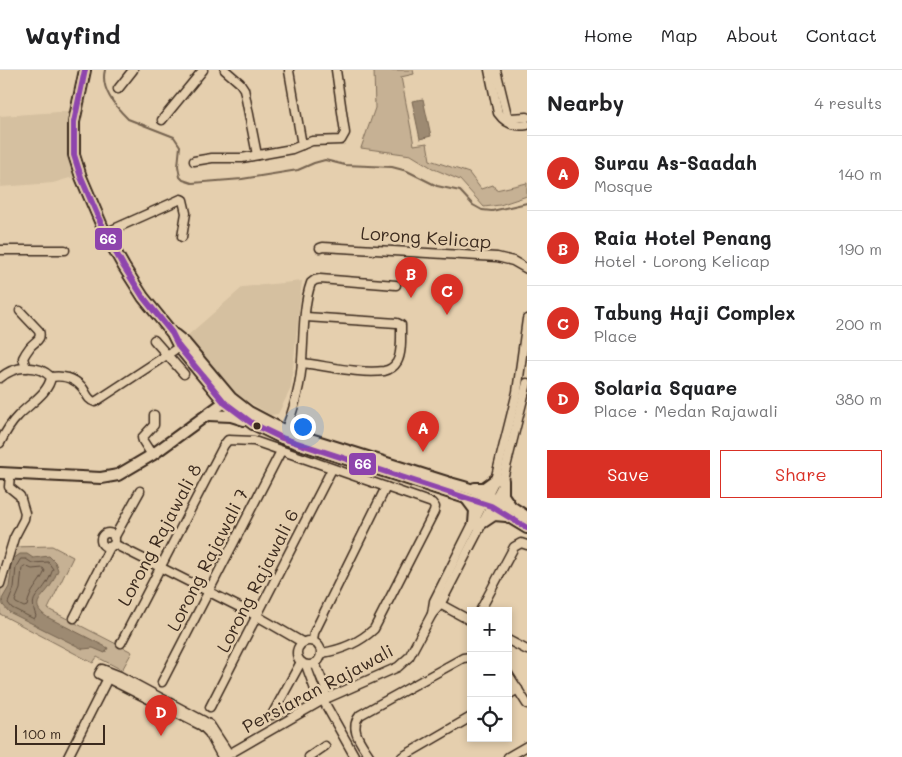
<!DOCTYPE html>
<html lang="en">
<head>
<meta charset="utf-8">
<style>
	:root { --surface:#fff; --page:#f6f6f6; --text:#202124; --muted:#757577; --line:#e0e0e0; --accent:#d93025 }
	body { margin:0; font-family:Mali,sans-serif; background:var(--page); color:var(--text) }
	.controls { position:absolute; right:15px; bottom:15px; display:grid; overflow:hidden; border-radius:0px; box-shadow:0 2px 8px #0003 }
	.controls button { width:45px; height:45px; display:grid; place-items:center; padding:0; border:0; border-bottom:1px solid var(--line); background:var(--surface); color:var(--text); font:25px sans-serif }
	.scale { position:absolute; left:15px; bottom:12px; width:90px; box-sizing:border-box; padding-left:5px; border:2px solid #3b2a1e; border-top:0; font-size:14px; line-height:18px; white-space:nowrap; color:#3b2a1e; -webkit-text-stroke:4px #e5cfae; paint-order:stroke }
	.you { position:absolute; left:302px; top:356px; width:18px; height:18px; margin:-12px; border:4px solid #fff; border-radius:50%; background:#1a73e8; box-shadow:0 0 0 8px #1a73e833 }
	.badge { display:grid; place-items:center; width:32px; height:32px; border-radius:50%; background:var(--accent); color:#fff; font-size:16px; font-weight:700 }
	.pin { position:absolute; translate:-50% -41px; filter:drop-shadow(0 1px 2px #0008) }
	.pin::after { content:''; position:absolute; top:26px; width:18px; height:15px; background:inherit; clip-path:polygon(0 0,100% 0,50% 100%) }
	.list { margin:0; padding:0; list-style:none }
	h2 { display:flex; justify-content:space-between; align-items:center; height:65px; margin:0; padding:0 20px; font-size:21px }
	h2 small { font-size:16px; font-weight:400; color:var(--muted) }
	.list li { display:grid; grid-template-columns:32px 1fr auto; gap:15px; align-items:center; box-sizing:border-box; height:75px; padding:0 20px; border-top:1px solid var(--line) }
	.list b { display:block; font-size:19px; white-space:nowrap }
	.list p { margin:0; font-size:16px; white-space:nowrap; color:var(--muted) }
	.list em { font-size:16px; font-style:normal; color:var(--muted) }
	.actions { display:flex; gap:10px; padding:15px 20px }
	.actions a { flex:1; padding:11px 0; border:1px solid var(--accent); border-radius:0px; text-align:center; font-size:18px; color:var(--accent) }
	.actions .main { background:var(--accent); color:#fff }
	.icon { flex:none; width:28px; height:28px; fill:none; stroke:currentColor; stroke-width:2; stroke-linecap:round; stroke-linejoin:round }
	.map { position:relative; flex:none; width:527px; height:687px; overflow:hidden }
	header { display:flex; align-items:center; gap:30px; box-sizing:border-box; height:70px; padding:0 25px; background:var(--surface); border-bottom:1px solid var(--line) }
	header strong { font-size:24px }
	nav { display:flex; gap:28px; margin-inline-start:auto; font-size:18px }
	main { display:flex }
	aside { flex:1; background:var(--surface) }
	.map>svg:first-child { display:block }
</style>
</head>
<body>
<header>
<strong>Wayfind</strong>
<nav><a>Home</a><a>Map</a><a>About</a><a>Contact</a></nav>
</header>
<main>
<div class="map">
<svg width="527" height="687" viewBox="0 0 527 687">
	<rect width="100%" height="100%" fill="#e5cfae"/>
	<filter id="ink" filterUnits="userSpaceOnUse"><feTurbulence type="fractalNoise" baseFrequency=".02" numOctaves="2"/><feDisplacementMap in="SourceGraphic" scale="10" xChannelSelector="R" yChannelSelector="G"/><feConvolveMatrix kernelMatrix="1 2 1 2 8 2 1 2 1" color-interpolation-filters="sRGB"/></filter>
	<g filter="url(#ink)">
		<g fill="#d5c0a0">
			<polygon points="73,41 70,82 73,107 53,113 0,117 0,46"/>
			<polygon points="302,211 291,318 278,344 271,345 228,320 206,290 186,267 243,217"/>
		</g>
		<g fill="#c6b194" stroke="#806e59">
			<polygon points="374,0 413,0 414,4 401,7 414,75 427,73 430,90 469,103 481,119 493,115 496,120 527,113 527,126 500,135 484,137 460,110 434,99 411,85 361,78 375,38"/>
			<polygon points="52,476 73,487 48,539 132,582 122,600 97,587 93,593 0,544 0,521 12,477"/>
		</g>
		<g fill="#9d8a72" stroke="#766450">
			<polygon points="423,29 431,66 420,69 412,31"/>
			<path d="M20,484h7l6,4 16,-2 6,6 3,8c-3,6 -5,13 -9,18 -9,12 -19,17 -2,29l61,31 -3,5 -12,-5 -10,1 -74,-37 -6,-7 -1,-6 7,-12 2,-14 -1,-6 3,-8z"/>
		</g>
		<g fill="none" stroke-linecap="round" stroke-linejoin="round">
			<g stroke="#625040" stroke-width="1">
				<path d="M21,489h5l6,4 16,-1 5,7c-2,5 -4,11 -7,15 -9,14 -17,13 -10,32l-2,3 -22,-11 -4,-5 6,-15 2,-21z"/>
				<path d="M25,496l7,3 11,-1 2,3c-6,14 -15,18 -18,35l-3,1 -8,-4 -1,-2 5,-12 2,-21z"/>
			</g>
			<path stroke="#766450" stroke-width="2" d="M105,0c-5,19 10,36 23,49l46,18 6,9 -2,20 2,11 3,3 9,3 50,-4 56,-9 16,-7 11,-3 20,5 47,2 15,4 30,15 23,5 13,14 9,5 10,1 35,-8"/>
			<defs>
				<g id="minor">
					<polyline points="225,0 240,13 244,19 257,85"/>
					<path d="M489,0l9,43c7,10 17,14 29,12"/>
					<polyline points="496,0 507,45 510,48 527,47"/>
					<polyline points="289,1 302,75"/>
					<polyline points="118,19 133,0"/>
					<polyline points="162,50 203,0"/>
					<polyline points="194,91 212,88 242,88 292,79 312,71 341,70 345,63 336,0"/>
					<polyline points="105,163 181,129 183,130 186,143 182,167"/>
					<polyline points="320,178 323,177 497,187 513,191 527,199"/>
					<polyline points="0,180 65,180"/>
					<path d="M20,241l19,20c3,9 -4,10 -9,16 -3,4 -5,7 -7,11l3,10"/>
					<polyline points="154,270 184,304"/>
					<path d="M302,293c26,3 56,11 82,8 5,-1 10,-4 13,-9 5,-9 4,-24 4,-34v-3l-4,-2 -91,-6"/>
					<path d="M0,308c14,-12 37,-15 51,-1 11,-2 23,1 31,10 5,6 5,13 13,15l84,-55"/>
					<path d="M284,364c9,-22 17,-50 18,-74 2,-24 1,-55 9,-77l4,-3 5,-1 76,6"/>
					<path d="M0,373c5,-10 10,-19 18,-27 11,-12 31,-23 33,-39"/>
					<polyline points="152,385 143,371 142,368 154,355 154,345"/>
					<circle cx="108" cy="470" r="7"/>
					<polyline points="114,468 140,421"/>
					<polyline points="114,474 257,546 302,572"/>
					<polyline points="0,514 14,468 24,449 25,443 20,426 9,417 10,404"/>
					<polyline points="438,533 471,551"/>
					<polyline points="480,541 514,477 521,473 527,475"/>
					<polyline points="432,544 434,531 495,410 517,322 527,249"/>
					<polyline points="74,548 110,477"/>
					<polyline points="508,570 527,580"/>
					<circle cx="309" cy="583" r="12"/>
					<polyline points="313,571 314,563 386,417"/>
					<path d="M121,573l103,-198 4,-5 26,1 158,55 20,7 3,4 -1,5 -60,117c-14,13 -33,21 -52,24"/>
					<polyline points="315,593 326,620 323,630"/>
					<polyline points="306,595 317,625 323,630 355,687"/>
					<polyline points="508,604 527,634"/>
					<polyline points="162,612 281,381"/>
					<polyline points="508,625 518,619"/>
					<polyline points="210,637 332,399"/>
					<polyline points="272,645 301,592"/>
					<polyline points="68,687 110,604"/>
					<polyline points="222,687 209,663 202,656 99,604 102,599 120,606 202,650 210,655 229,684"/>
					<polyline points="224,687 323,630 398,597 409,587 432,544 440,535 501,417 527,313"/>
					<polyline points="309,687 325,676"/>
					<path d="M370,687c-8,-13 -22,-28 -10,-42l103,-57 8,-1"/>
					<polyline points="402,687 471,647"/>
					<polyline points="508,687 527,676"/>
				</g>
				<g id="major">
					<polyline points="85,0 74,52 74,85 81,107 105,163 124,197 143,227 172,263 179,277 225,333 253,354 282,368 466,428 491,436 527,458"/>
					<path d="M175,265l10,8 46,55 18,14 36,19 165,52c30,8 51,16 77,34"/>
					<polyline points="208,345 231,346 244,350"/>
					<polyline points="0,403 101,408 118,405 152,385 230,328"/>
					<polyline points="503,410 503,425 510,435"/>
					<polyline points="475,418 484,418 495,410"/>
					<polyline points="466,428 475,440 474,454"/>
					<polyline points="482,453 494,445 506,446"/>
				</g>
			</defs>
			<use href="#minor" stroke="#3b2a1e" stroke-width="11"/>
			<use href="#major" stroke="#3b2a1e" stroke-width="14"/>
			<use href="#minor" stroke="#e5cfae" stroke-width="8"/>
			<use href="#major" stroke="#e5cfae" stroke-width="10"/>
			<defs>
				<polyline id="bus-1" points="85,0 74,52 74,85 81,107 105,163 124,197 143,227 172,263 179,277 225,333 253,354 282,368 466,428 491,436 527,458"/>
			</defs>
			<use href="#bus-1" stroke="#e5cfae" stroke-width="10"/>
			<use href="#bus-1" stroke="#8e44ad" stroke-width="6"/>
		</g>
	</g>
	<circle fill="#3b2a1e" stroke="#e5cfae" stroke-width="2" cx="257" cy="356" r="4.5"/>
	<g text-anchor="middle" stroke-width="5" stroke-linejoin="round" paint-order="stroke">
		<g font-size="18" fill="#3b2a1e" stroke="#e5cfae">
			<text transform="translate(426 168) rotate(4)" y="6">Lorong Kelicap</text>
			<text transform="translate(160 465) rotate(-62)" y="6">Lorong Rajawali 8</text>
			<text transform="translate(208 490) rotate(-63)" y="6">Lorong Rajawali 7</text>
			<text transform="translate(258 511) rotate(-63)" y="6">Lorong Rajawali 6</text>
			<text transform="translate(318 619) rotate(-28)" y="6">Persiaran Rajawali</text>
		</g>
	</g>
	<g stroke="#e5cfae" stroke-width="2">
		<rect x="94" y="157" width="29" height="24" rx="5" fill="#8e44ad"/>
		<rect x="348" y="382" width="29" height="24" rx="5" fill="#8e44ad"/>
	</g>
	<g font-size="14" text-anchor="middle" font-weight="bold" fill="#fff">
		<text x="108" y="174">66</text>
		<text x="363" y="399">66</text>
	</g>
</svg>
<div class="controls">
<button>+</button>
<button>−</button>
<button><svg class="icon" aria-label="locate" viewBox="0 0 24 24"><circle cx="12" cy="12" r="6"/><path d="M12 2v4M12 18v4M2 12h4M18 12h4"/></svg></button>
</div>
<div class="scale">100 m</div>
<div class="you"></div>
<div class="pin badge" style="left:423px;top:382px">A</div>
<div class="pin badge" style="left:411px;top:228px">B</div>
<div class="pin badge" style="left:447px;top:245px">C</div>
<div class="pin badge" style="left:161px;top:666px">D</div>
</div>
<aside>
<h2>Nearby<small>4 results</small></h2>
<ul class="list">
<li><span class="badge">A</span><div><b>Surau As-Saadah</b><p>Mosque</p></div><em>140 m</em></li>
<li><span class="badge">B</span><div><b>Raia Hotel Penang</b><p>Hotel · Lorong Kelicap</p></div><em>190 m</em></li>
<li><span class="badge">C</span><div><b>Tabung Haji Complex</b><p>Place</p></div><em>200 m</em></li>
<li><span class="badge">D</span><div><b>Solaria Square</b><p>Place · Medan Rajawali</p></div><em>380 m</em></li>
</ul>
<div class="actions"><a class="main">Save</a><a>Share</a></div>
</aside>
</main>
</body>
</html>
